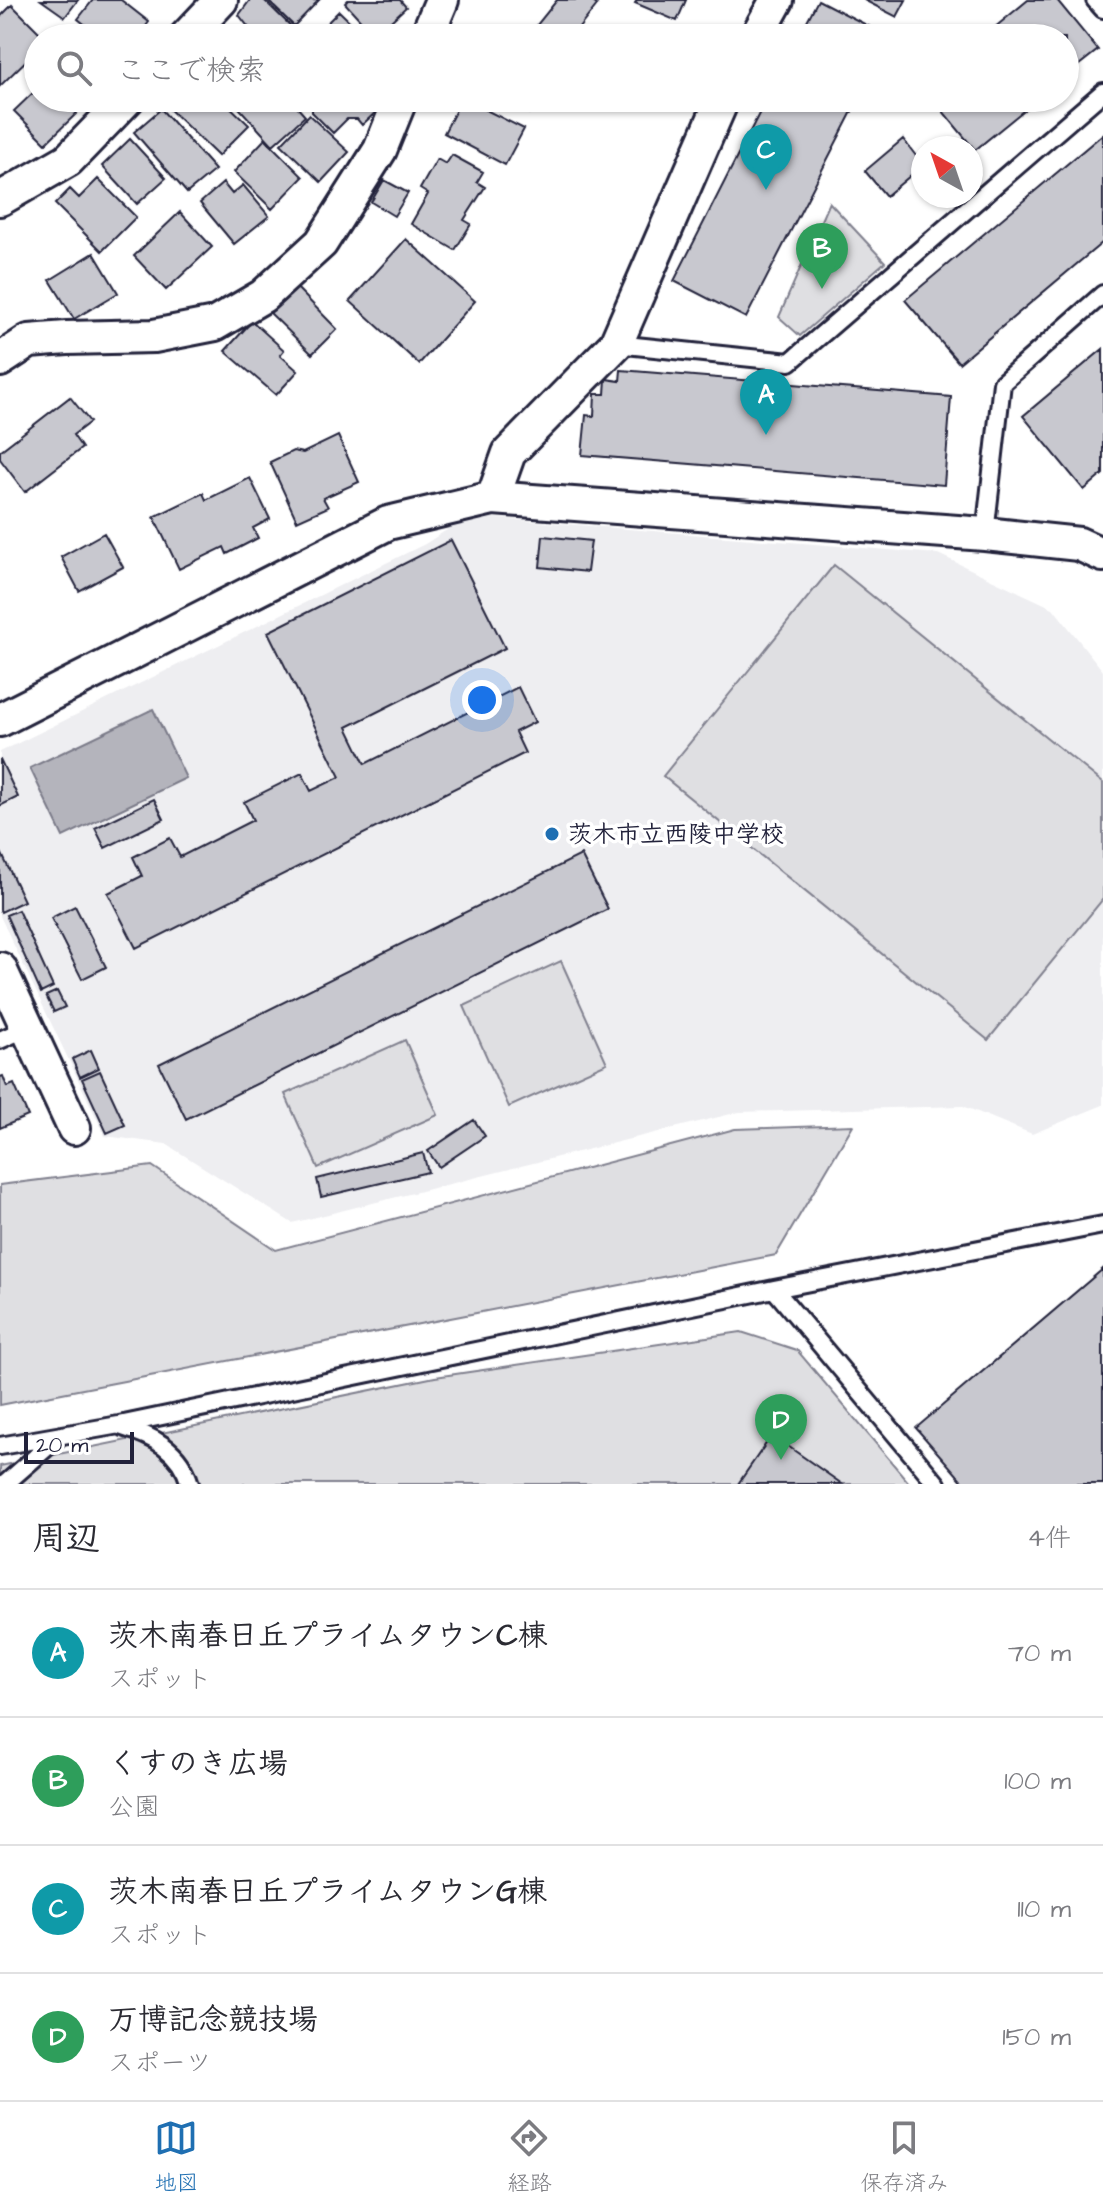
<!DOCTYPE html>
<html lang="ja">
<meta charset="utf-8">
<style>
:root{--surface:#fff;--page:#f7f7f7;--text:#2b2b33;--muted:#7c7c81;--line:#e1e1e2;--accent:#1f6fb2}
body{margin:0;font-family:"Architects Daughter","Klee One",sans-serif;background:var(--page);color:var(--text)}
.compass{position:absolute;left:911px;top:136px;width:72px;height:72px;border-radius:50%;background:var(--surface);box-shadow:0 2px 6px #0004;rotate:320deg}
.scale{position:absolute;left:24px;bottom:20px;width:110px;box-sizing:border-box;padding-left:8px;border:4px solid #22223b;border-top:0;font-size:22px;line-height:28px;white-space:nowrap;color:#22223b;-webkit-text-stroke:6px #fff;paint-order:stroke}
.you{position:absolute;left:482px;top:700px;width:28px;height:28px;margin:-20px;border:6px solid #fff;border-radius:50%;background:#1a73e8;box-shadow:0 0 0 12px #1a73e833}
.badge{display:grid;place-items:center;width:52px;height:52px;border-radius:50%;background:var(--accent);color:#fff;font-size:26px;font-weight:700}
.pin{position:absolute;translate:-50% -66px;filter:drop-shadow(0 2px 4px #0008)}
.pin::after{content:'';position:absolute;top:42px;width:28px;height:24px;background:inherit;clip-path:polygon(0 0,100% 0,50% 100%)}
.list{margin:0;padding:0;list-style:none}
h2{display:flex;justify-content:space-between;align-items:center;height:104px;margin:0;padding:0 32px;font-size:34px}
h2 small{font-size:26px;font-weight:400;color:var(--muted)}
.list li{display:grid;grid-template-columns:52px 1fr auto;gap:24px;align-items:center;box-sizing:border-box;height:128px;padding:0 32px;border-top:2px solid var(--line)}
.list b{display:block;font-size:30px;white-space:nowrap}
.list p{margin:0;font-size:26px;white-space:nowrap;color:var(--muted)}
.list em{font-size:26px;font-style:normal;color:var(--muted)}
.icon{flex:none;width:44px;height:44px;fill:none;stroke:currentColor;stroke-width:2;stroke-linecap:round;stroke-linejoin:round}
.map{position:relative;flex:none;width:1103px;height:1484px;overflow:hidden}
.search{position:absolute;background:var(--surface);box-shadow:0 2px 6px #0004;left:24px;right:24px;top:24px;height:88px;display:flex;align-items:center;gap:20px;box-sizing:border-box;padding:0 28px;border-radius:44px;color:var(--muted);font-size:30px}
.sheet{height:616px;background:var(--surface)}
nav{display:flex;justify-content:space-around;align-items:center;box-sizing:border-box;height:112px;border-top:2px solid var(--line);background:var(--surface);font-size:22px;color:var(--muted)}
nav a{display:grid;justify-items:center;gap:4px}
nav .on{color:var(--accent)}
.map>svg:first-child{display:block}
.built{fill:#eeeef1}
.green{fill:#dfdfe2;stroke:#80808e;stroke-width:2}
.water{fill:#b4b4bc;stroke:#7a7a88;stroke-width:2}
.building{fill:#c8c8cf;stroke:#22223b;stroke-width:2}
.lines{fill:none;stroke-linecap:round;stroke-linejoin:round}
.service-casing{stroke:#22223b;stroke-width:22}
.minor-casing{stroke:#22223b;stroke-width:38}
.service{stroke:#fff;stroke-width:16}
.minor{stroke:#fff;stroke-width:32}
.poi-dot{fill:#1f6fb2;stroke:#fff;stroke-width:3}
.labels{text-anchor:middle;stroke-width:7;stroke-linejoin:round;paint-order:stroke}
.poi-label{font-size:24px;font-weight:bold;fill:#22223b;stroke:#fff;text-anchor:start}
</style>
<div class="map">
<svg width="1103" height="1484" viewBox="0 0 1103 1484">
<rect width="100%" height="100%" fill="#fff"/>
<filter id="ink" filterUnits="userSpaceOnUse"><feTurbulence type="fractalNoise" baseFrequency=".0125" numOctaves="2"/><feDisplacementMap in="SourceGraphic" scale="16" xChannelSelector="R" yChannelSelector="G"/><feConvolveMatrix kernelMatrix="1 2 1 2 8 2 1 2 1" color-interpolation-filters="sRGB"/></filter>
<g filter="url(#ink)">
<path class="built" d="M492,518l446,36 115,54 50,63v434l-71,29 -69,-28 -224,6 -447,111 -126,-79 -61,-8 -105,-220v-164l425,-208 31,-20z"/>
<path class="green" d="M829,202l56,60 -85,74 -21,-19z
M834,565l269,218v116l-115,141 -325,-264z
M561,961l46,102 -98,44 -45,-101z
M405,1040l33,75 -120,53 -33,-74z
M853,1125l-77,130 -776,150v-220l152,-19 124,84 459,-121z
M741,1332l56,18 113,134h-910v-18l435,-89z"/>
<path class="water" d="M153,709l33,69 -123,59 -33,-69z"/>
<path class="building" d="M41,0h37l-13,17z
M93,0h28l28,22 -12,16h-35l-24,-19z
M250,0h14l39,38h-46l-18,-23z
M267,0h52l-25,26z
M348,0h52l6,7 -31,29 -30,-33z
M557,0h33l7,5 -26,33h-21l-14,-12z
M637,0h49l-9,21 -42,-18z
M818,0l72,37v1h-92z
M864,0h42l-9,17z
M1028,0h29l41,50 -33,26v-38h-83z
M12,5l33,33h-7v11l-38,37v-69z
M339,11l28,27h-55z
M38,88v10h25l14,15 -31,30 -32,-32z
M166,98h55l28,27 -31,31 -56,-54z
M230,98h59l16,18 -32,29z
M306,98h57l14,13 -15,14 -5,-6h-10l-14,14 -21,-21v-7z
M462,98l62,31 -19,36 -61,-32z
M498,98h38l-7,15z
M767,98h92l-113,220 -72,-37z
M932,98h107l-64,52z
M161,109l54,61 -28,23 -53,-61z
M309,115l40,37 -28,30 -40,-38z
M1103,134v108l-144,121 -54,-63z
M130,139l36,39 -29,26 -35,-38z
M265,139l38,38 -31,32 -38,-37z
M903,139l20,26 -37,31 -21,-25z
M452,155l31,17 -6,10 8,5 -21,33 7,4 -16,26 -44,-26 17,-30 -8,-5 17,-30 9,5z
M98,179l38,38 -34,34 -47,-47 15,-15 9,9z
M384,180l24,13 -14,23 -23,-14z
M223,183l9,11 11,-9 26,31 -35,28 -34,-41z
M180,212l32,35 -46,43 -32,-34z
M406,239l69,62 -56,63 -69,-63z
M94,253l24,40 -44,26 -24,-39z
M293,284l44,45 -25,25 -44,-43z
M252,321l32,29 -4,5 18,16 -22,24 -51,-44z
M1103,349v125l-19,16 -61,-74z
M621,370l330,27 -7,88 -362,-30 4,-40 8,1 1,-22h10l1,-15 14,2z
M70,397l20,25 -17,13 9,13 -57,44 -25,-33v-8z
M338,436l21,46 -36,16 5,9 -31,14 -27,-59 23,-11 10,2z
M250,478l20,41 -17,9 5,10 -31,16 -3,-7 -45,22 -25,-52 49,-24 3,7z
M104,533l19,34 -44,24 -18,-34z
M543,536l48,5 -4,31 -47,-5z
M451,540l54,108 -158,79 18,37 153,-77 17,35 -20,10 10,21 -389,195 -28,-55 34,-17 -9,-19 37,-19 10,19 73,-37 -9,-18 58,-29 9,18 29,-14 -72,-145z
M0,759l18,38 -18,9z
M154,799l10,20 -59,29 -10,-20z
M0,850l24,51 -23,11 -1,-2z
M581,855l27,54 -422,210 -27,-55z
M75,906l31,61 -24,12 -31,-61z
M18,910l35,77 -12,6 -35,-78z
M57,991l8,16 -11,5 -8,-16z
M91,1050l8,18 -19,9 -8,-18z
M100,1071l25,54 -18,8 -25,-54z
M3,1076l4,11 7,-3 14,32 -28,12v-51z
M474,1120l11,16 -46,31 -11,-16z
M423,1153l5,19 -107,25 -4,-18z
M1103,1269v215h-138l-49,-56z
M772,1435l70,49h-104z"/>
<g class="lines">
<defs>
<path id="service" d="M1095,0l8,9
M616,344l174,18 313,-270
M985,534l17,-151 101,-89
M0,1040l27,-12
M774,1289l163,195
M120,1426c33,10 60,23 70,58
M0,1446l119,-21 655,-136 329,-64
M5,1484l56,-49"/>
<path id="minor" d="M185,38l36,-38
M426,38l16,-38
M756,38l21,-38
M0,199l68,-39 60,-62
M0,360l29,-19 38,-3 87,-2 61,-12 48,-28 58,-53 59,-93 21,-52
M493,498l16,-45 107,-109 107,-246
M0,720l388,-197 105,-25 492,36 94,10 24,11
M0,969l74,159"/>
</defs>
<use href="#service" class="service-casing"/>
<use href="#minor" class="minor-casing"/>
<use href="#service" class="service"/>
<use href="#minor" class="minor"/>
</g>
</g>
<circle class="poi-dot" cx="552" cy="834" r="8"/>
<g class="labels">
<g class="poi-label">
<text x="568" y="842">茨木市立西陵中学校</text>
</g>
</g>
</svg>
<svg class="compass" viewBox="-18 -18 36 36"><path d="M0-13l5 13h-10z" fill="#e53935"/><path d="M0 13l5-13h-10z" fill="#7c7c81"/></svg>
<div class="scale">20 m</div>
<div class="you"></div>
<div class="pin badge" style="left:766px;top:435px;background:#0f9aa8">A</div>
<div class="pin badge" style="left:822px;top:289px;background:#2e9e5b">B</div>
<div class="pin badge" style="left:766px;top:190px;background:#0f9aa8">C</div>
<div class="pin badge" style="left:781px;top:1460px;background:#2e9e5b">D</div>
<div class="search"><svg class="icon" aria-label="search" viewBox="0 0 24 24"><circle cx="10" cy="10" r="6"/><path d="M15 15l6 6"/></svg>ここで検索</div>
</div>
<section class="sheet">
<h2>周辺<small>4件</small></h2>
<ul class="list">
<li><span class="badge" style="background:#0f9aa8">A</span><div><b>茨木南春日丘プライムタウンC棟</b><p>スポット</p></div><em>70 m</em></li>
<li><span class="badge" style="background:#2e9e5b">B</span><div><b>くすのき広場</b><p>公園</p></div><em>100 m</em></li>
<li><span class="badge" style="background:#0f9aa8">C</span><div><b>茨木南春日丘プライムタウンG棟</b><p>スポット</p></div><em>110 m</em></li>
<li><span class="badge" style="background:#2e9e5b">D</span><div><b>万博記念競技場</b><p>スポーツ</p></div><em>150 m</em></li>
</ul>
</section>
<nav>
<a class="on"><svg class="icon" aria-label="map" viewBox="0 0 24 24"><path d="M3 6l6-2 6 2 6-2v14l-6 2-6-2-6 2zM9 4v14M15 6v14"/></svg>地図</a>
<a><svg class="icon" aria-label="directions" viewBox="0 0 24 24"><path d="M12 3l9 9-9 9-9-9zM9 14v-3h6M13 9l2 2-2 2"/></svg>経路</a>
<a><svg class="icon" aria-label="saved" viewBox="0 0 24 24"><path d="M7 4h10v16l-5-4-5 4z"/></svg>保存済み</a>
</nav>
